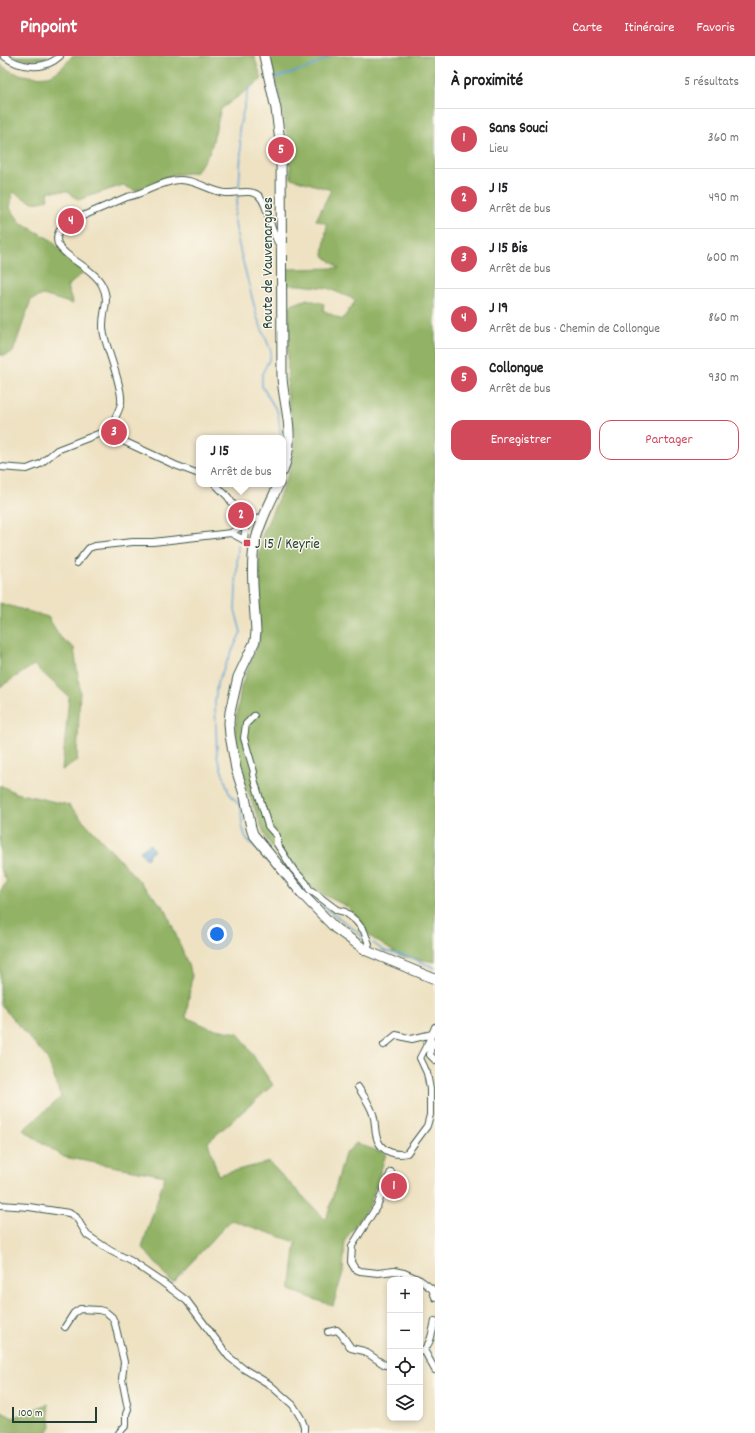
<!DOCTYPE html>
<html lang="fr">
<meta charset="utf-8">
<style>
:root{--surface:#fff;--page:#f2f2f2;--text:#202124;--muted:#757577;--line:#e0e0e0;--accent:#d1495b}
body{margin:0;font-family:Dekko,sans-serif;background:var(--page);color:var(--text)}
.controls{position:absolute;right:12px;bottom:12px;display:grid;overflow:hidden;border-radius:8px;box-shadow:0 2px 6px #0003}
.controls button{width:36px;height:36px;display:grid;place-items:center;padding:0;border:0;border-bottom:1px solid var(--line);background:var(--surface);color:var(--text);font:20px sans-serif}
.scale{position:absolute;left:12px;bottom:10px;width:85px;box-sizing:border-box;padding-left:4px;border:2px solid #1f3d34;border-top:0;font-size:11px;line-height:14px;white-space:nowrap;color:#1f3d34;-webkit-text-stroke:3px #fbf7ec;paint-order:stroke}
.you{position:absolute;left:217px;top:878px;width:14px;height:14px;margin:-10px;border:3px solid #fff;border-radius:50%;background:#1a73e8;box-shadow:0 0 0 6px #1a73e833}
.badge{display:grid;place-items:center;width:26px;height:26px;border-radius:50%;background:var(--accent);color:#fff;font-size:13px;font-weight:700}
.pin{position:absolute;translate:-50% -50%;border:2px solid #fff;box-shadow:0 1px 4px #0006}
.popup{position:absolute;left:196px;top:379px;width:90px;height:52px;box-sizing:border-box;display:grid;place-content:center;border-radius:8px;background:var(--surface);filter:drop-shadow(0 1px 3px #0005);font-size:13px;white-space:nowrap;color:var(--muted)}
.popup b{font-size:15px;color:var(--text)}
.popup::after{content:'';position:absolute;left:50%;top:100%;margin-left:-8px;border:8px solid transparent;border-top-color:var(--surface)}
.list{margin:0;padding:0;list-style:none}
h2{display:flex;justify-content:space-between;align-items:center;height:52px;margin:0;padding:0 16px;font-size:17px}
h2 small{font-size:13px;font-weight:400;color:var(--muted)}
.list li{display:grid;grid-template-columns:26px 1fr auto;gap:12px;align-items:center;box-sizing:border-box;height:60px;padding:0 16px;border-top:1px solid var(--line)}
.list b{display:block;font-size:15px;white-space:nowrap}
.list p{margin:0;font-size:13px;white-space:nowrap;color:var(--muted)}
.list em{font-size:13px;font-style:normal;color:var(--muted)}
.actions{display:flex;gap:8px;padding:12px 16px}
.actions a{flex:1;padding:9px 0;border:1px solid var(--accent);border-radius:12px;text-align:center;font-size:14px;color:var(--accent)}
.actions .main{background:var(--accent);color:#fff}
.icon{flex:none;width:22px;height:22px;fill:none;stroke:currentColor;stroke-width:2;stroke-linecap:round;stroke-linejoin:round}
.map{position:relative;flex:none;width:435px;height:1377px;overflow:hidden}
header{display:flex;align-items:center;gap:24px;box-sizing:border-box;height:56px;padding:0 20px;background:var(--accent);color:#fff}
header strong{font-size:19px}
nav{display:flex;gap:22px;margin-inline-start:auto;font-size:14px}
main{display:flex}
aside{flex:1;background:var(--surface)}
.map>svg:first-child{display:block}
.forest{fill:#92b265;stroke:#58784c}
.water{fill:#60a3d4;stroke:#407084}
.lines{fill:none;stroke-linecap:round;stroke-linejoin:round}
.stream{stroke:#60a3d4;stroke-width:1.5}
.street-casing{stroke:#3e5649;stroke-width:8}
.secondary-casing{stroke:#3e5649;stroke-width:11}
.street{stroke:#fff;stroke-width:6}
.secondary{stroke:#fff;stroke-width:9}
.poi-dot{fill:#d1495b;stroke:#fbf7ec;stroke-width:1.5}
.labels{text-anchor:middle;stroke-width:3;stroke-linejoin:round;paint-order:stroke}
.street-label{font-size:15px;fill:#1f3d34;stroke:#fbf7ec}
.poi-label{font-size:15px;fill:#1f3d34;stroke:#fbf7ec;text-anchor:start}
</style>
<header>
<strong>Pinpoint</strong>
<nav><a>Carte</a><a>Itinéraire</a><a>Favoris</a></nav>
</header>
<main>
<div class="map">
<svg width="435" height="1377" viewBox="0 0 435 1377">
<rect width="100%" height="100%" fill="#fbf7ec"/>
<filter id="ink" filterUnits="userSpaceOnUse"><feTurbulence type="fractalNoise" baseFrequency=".025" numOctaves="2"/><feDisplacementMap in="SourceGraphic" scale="8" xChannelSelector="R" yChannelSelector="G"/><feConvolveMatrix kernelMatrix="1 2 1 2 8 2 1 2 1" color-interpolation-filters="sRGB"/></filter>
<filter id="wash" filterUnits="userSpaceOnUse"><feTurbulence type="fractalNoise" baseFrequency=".012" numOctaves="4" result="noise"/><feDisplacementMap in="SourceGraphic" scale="16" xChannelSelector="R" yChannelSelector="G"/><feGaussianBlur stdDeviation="0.9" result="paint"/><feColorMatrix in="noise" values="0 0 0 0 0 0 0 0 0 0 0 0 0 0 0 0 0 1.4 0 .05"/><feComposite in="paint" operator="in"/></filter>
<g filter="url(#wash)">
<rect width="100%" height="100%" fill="#eee2c3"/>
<path class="forest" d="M12,0h37c-13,6 -24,5 -37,0z
M72,0h182l8,23 -41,30 -11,43 -14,20 -24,3 -37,16 -12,-6 -45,15 -10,-9h-19l-2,9c-16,6 -20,-1 -34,-8l-3,16 11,15 32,18 6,8 27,21 -19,17 6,17 -30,-9 -12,5 -18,52 -7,3h-6v-291c12,11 32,14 48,12 8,-1 20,-14 24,-20z
M269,0h166v906l-35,-6 -29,-19 -23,-30 -46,-23 -35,-44 -20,-50 -13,-53 7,-50 18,-47 -3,-52 6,-52 27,-63 6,-33 -8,-48 2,-86 18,-7 17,5 -1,6 19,10 14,-20 -29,-12 -27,-3h-15l1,-16 53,-1 -16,-13 4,-31 -11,-4 15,-30 -40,-12c-2,-41 -11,-83 -22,-122z
M0,547l48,14 13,21 13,10 6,43 -3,70 -15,9 7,-73 -35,-32 -34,22z
M0,729l16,8 53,12 97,105 26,65 -6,42 24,11 28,5 35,52 -65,57 10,33 51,-13 57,58 19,-66 11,-11 30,11 -16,50 -25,36 -2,32 -10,34 -43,-16 6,-48 -65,-22 -59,63 -30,-36 23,-71 -101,-19 -41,-27 38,-33 -14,-39 -47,-54v-113l7,-9 -7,-14z
M48,1348l3,22 -4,7h-47v-22l13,7z"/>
<path class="water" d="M150,788l4,7 -6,4 1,2 -3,2 -6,-8z"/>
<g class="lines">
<path class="stream" d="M274,22l34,-10 23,-12
M239,133l2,-38 -2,-22 9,-38 3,-6
M238,140l-4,21 5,29 18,71 14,34 -1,7 -8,16v12l16,27 3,25
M270,428l1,8
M238,489l-3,65 6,22 -24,51 -2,18 2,55 12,37 12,14 1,19 4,12 34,36
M316,845l34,25 13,11
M373,887l11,8 26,6 25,11"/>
</g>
</g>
<g filter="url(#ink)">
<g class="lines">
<defs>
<path id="street" d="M4,0c16,12 40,15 56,0
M111,373c2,-9 8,-17 10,-26 2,-15 -13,-51 -17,-68 -5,-21 8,-31 -2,-50 -8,-16 -35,-26 -43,-39 -6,-11 3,-21 12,-25l56,-24c18,-3 33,-16 52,-17 16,-1 30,11 46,13 10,1 28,-5 35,4 7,7 9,25 13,34 2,6 5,12 8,17
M111,373l10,11 54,25 24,9
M0,411l27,2 13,-5 17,-14 54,-21
M215,428l13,13 18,26 -2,17
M231,477l13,7 10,9
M77,507l12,-15 6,-2 38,-4h20l78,-9 19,-13 13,-2
M254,660l-8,8 -2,14 10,34 -1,2 1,5 14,47 9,10v8l16,25 13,14 3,6 28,21 8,2 11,9 8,10 5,13 -2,7
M435,971l-5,12 5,7
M431,985l-1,14 5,5
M384,989l12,-10 16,4 20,-5
M358,1031c5,8 12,17 15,27 3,9 1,19 5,27 5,11 18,15 29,12l20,-27 3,-11v-26l-3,-16 -7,-15 10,-19
M391,1116l-14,34 -25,40 -1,16 4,7 5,2 18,2 16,-2 10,2 16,7 12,9 3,8
M0,1149l29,2 40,6 7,4 11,18 24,16 20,10 31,21 25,19 42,56 15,12 25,15 24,21 8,13 3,8v7
M65,1271l9,-14 6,-4 19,1 7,2 6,5 3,7 9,38 -2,17 6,30 -2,5v11l-7,8
M328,1276l9,-2 5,5 9,13 13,3 21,14 5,-1
M424,1294l11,20
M420,1296c11,-5 12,-20 15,-31"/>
<path id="secondary" d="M264,0l12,53 5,41 1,227c1,19 7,38 7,56 1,13 -2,26 -6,38
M279,428c-10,21 -21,42 -25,64 -4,24 1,59 2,84l-1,9 -17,36 -8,35 -1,11 1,12 6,34 9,28 6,31 2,6 50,61 32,33 32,23 68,28"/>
</defs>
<use href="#street" class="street-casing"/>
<use href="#secondary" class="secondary-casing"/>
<use href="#street" class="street"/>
<use href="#secondary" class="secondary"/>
</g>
</g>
<rect class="poi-dot" x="243" y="483" width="8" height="8" rx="2"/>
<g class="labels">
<g class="street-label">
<text transform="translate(267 207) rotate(-90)" y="5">Route de Vauvenargues</text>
</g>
<g class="poi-label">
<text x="255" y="492">J 15 / Keyrie</text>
</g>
</g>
</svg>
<div class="controls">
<button>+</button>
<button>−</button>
<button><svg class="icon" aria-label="locate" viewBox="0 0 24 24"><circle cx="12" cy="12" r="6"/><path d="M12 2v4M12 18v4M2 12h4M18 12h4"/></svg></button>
<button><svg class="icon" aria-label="layers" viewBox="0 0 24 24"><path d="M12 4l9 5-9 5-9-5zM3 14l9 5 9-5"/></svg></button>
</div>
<div class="scale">100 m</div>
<div class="you"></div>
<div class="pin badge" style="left:394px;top:1130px">1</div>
<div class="pin badge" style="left:241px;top:459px">2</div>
<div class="popup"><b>J 15</b>Arrêt de bus</div>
<div class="pin badge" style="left:114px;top:376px">3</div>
<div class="pin badge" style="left:71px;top:165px">4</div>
<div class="pin badge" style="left:281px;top:94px">5</div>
</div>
<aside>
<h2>À proximité<small>5 résultats</small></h2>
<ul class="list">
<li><span class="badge">1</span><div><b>Sans Souci</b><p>Lieu</p></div><em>360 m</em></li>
<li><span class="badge">2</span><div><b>J 15</b><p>Arrêt de bus</p></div><em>490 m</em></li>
<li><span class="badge">3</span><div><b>J 15 Bis</b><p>Arrêt de bus</p></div><em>600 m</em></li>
<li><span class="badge">4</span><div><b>J 19</b><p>Arrêt de bus · Chemin de Collongue</p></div><em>860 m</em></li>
<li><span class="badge">5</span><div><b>Collongue</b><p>Arrêt de bus</p></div><em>930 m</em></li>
</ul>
<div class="actions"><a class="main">Enregistrer</a><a>Partager</a></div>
</aside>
</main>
